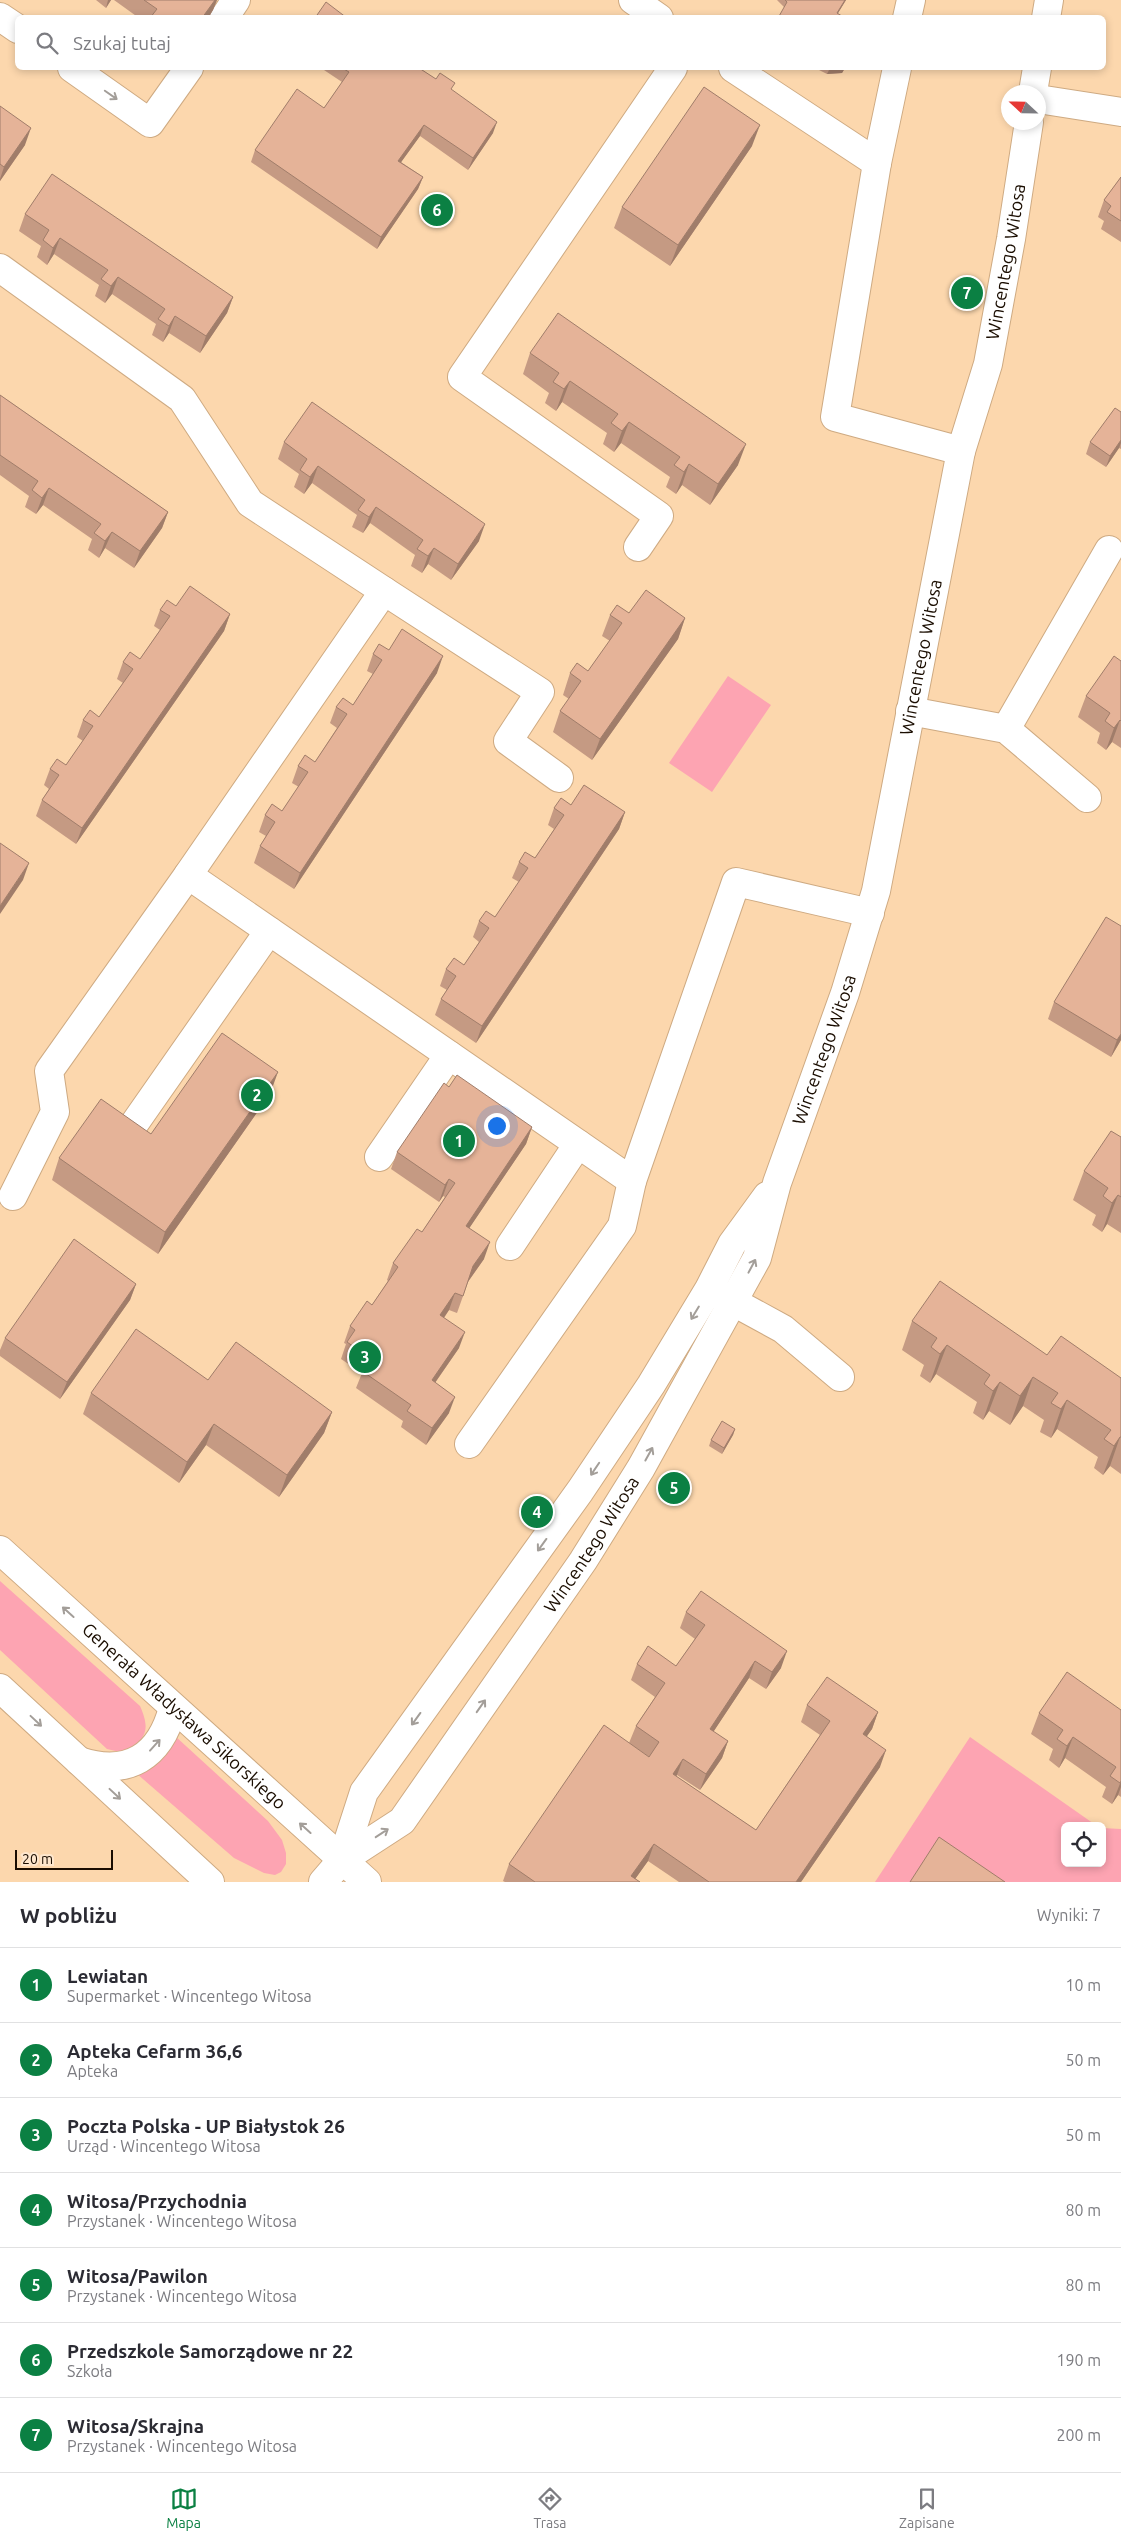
<!DOCTYPE html>
<html lang="pl">
<meta charset="utf-8">
<style>
:root{--surface:#fff;--page:#f7f7f7;--text:#2b2b33;--muted:#7c7c81;--line:#e1e1e2;--accent:#0b8043}
body{margin:0;font-family:Ubuntu,sans-serif;background:var(--page);color:var(--text)}
.controls{position:absolute;right:15px;bottom:15px;display:grid;overflow:hidden;border-radius:8px;box-shadow:0 2px 8px #0003}
.controls button{width:45px;height:45px;display:grid;place-items:center;padding:0;border:0;border-bottom:1px solid var(--line);background:var(--surface);color:var(--text);font:25px sans-serif}
.compass{position:absolute;left:1001px;top:85px;width:45px;height:45px;border-radius:50%;background:var(--surface);box-shadow:0 2px 8px #0003;rotate:292deg}
.scale{position:absolute;left:15px;bottom:12px;width:98px;box-sizing:border-box;padding-left:5px;border:2px solid #1a0d01;border-top:0;font-size:14px;line-height:18px;white-space:nowrap;color:#1a0d01;-webkit-text-stroke:4px #fee7ce;paint-order:stroke}
.you{position:absolute;left:496px;top:1125px;width:18px;height:18px;margin:-12px;border:4px solid #fff;border-radius:50%;background:#1a73e8;box-shadow:0 0 0 8px #1a73e833}
.badge{display:grid;place-items:center;width:32px;height:32px;border-radius:50%;background:var(--accent);color:#fff;font-size:16px;font-weight:700}
.pin{position:absolute;translate:-50% -50%;border:2px solid #fff;box-shadow:0 1px 5px #0006}
.list{margin:0;padding:0;list-style:none}
h2{display:flex;justify-content:space-between;align-items:center;height:65px;margin:0;padding:0 20px;font-size:21px}
h2 small{font-size:16px;font-weight:400;color:var(--muted)}
.list li{display:grid;grid-template-columns:32px 1fr auto;gap:15px;align-items:center;box-sizing:border-box;height:75px;padding:0 20px;border-top:1px solid var(--line)}
.list b{display:block;font-size:19px;white-space:nowrap}
.list p{margin:0;font-size:16px;white-space:nowrap;color:var(--muted)}
.list em{font-size:16px;font-style:normal;color:var(--muted)}
.icon{flex:none;width:28px;height:28px;fill:none;stroke:currentColor;stroke-width:2;stroke-linecap:round;stroke-linejoin:round}
.map{position:relative;flex:none;width:1121px;height:1882px;overflow:hidden}
.search{position:absolute;background:var(--surface);box-shadow:0 2px 8px #0003;left:15px;right:15px;top:15px;height:55px;display:flex;align-items:center;gap:12px;box-sizing:border-box;padding:0 18px;border-radius:8px;color:var(--muted);font-size:19px}
.sheet{height:590px;background:var(--surface)}
nav{display:flex;justify-content:space-around;align-items:center;box-sizing:border-box;height:70px;border-top:1px solid var(--line);background:var(--surface);font-size:14px;color:var(--muted)}
nav a{display:grid;justify-items:center;gap:2px}
nav .on{color:var(--accent)}
.map>svg:first-child{display:block}
.green{fill:#fda4b2}
.lines{fill:none;stroke-linecap:round;stroke-linejoin:round}
.minor-casing{stroke:#ceaa82;stroke-width:30}
.major-casing{stroke:#ceaa82;stroke-width:30}
.minor{stroke:#fff;stroke-width:28}
.major{stroke:#fff;stroke-width:28}
.wall{fill:#c59a83}
.shaded-wall{fill:#a07d6a}
.building{fill:#e5b398;stroke:#a07d6a}
.oneway{stroke:#a39e99}
.labels{text-anchor:middle;stroke-width:4;stroke-linejoin:round;paint-order:stroke}
.street-label{font-size:18px;fill:#1a0d01;stroke:#fee7ce}
</style>
<div class="map">
<svg width="1121" height="1882" viewBox="0 0 1121 1882">
<rect width="100%" height="100%" fill="#fcd7ad"/>
<path class="green" d="M728,676l43,29 -59,87 -43,-29z
M0,1581l140,125c11,25 6,33 -16,47l-17,-4 -107,-99z
M175,1736l93,85 14,19 4,13v11l-5,8 -6,3 -11,-2 -30,-15 -98,-85z
M970,1737l127,89h-32v37h37v-35l19,1v53h-246z"/>
<g class="lines">
<defs>
<g id="minor">
<path d="M633,0l26,18"/>
<path d="M0,17l18,12"/>
<path d="M224,18l12,-18"/>
<path d="M907,18l4,-18"/>
<path d="M1046,18l3,-18"/>
<path d="M72,68l78,55 39,-55"/>
<path d="M733,68l144,95 -42,254 126,34"/>
<path d="M1033,92l4,-24"/>
<path d="M1038,99l83,13"/>
<path d="M877,163l20,-95"/>
<path d="M0,268l182,131 68,104 134,88 -196,284 444,306 104,-299 134,31"/>
<path d="M638,547l21,-31 -197,-139 211,-309"/>
<path d="M384,591l156,101 -32,49 51,37"/>
<path d="M910,711l96,18 81,69"/>
<path d="M1006,729l103,-179"/>
<path d="M125,1137l144,-206"/>
<path d="M379,1157l70,-102"/>
<path d="M13,1196l42,-84 -6,-41 139,-196"/>
<path d="M510,1246l68,-102"/>
<path d="M717,1293l66,36 57,48"/>
<path d="M469,1444l153,-218 10,-45"/>
<path d="M342,1860l22,-68 216,-301 71,-106 58,-96 23,-45 35,-48"/>
<path id="s1" d="M323,1882l19,-22 60,-39 181,-260 58,-93 116,-210 20,-75 68,-190 31,-102 85,-440 27,-87 23,-125 18,-117"/>
</g>
<g id="major">
<path id="s2" d="M0,1550l367,332"/>
<path d="M0,1688l210,194"/>
<path d="M79,1761c49,16 81,-4 94,-53"/>
</g>
</defs>
<use href="#minor" class="minor-casing"/>
<use href="#major" class="major-casing"/>
<use href="#minor" class="minor"/>
<use href="#major" class="major"/>
</g>
<path class="wall" d="M96,0h15l-5,8z
M114,0h103l-4,10 -5,8h-69z
M777,0h69l-8,13 -54,-6z
M321,68h98l33,22 41,43 -25,37 -48,-34 -19,26 22,15 -5,12 -41,60 -126,-87 4,-12 69,-42 18,-26z
M815,68h30l-3,5 -15,1z
M0,106l25,39 -25,36z
M752,146l-82,120 -56,-38 8,-21z
M1121,177v65l-20,-13 3,-8 -6,-4 6,-17z
M25,214l208,83 -6,16 -27,40 -31,-20 -6,9 -11,-7 4,-11 -44,-30 -7,9 -10,-7 4,-11 -45,-31 -7,11 -10,-8 4,-11 -22,-15z
M530,353l208,112 -28,40 -28,-20 -6,9 -10,-7 4,-10 -49,-34 -7,9 -11,-8 4,-11 -45,-31 -6,9 -11,-8 4,-10 -26,-19z
M0,395l168,117 -6,16 -28,40 -29,-20 -6,10 -11,-8 4,-11 -49,-34 -7,9 -11,-7 4,-11 -29,-21z
M1121,412v37l-2,-1 -13,19 -20,-13 4,-12z
M284,442l195,99 -28,39 -23,-16 -6,9 -11,-7 4,-11 -45,-32 -7,10 -11,-6 5,-12 -45,-32 -8,11 -10,-7 5,-13 -21,-15z
M176,606l54,8 -6,17 -148,213 -40,-28 6,-16 7,-11 -5,-4 6,-16 16,-4 17,-24 -6,-4 6,-17 16,-3 24,-34 -6,-4 6,-17 17,-3 20,-29 -6,-4 6,-16z
M629,613l56,5 -7,21 -86,121 -39,-28 7,-21 9,-12 -6,-4 7,-22 18,-2 22,-30 -8,-5 8,-21z
M389,650l48,23 -143,216 -40,-26 6,-17 6,-10 -7,-4 6,-17 17,-4 17,-24 -7,-4 6,-17 17,-4 22,-34 -7,-5 6,-16 17,-2 20,-31 -6,-3 6,-17z
M1121,661v87l-9,-6 -6,8 -9,-7 3,-10 -22,-16 8,-21z
M571,805l54,7 -6,17 -143,214 -41,-28 6,-16 6,-9 -7,-4 6,-17 18,-4 15,-23 -6,-5 6,-16 16,-4 24,-35 -7,-4 7,-16 16,-4 19,-29 -6,-4 6,-17z
M1054,1002l67,38 -10,17 -63,-38z
M449,1087l83,40 -6,17 -57,84 15,31 -16,23 -11,31 -8,-3 -5,8 15,30 -24,35 14,30 -23,32 -25,-18 2,-6 -47,-33 6,-15 -21,-14 5,-15 -2,-1 6,-17 22,-21 16,-24 -1,-1 6,-17 29,-31 23,-35 -2,-1 -4,6 -48,-33 6,-17z
M270,1094l-112,160 -106,-74 7,-22 92,-24z
M1121,1137v96l-14,-9 -5,8 -10,-7 4,-10 -23,-15 11,-29z
M136,1284l-6,16 -70,99 -60,-43v-6l5,-12z
M912,1321l135,34 74,23v96l-11,-8 -7,9 -9,-7 4,-11 -41,-28 -6,9 -11,-6 4,-12 -21,-14 -13,19 -21,-14 -6,9 -10,-7 4,-11 -41,-28 -6,9 -10,-7 4,-11 -22,-15z
M208,1380l124,32 -8,21 -45,64 -73,-52 -27,38 -96,-69 8,-21z
M735,1429l-2,6 -11,19 -13,-8 2,-6z
M686,1612l95,56 -15,21 -17,-11 -36,54 15,9 -6,17 -22,32 -23,-15 -1,1 80,54 64,-95 -19,-13 6,-17 71,7 -6,17 -5,7 13,31 -79,115h-122l-31,-21 -13,18 5,3h-135l-2,-1 6,-17 140,-107 -20,-14 7,-17 19,-29 -24,-17 6,-16 39,2 19,-27 -15,-11z
M1121,1710v87l-3,-2 -6,9 -10,-7 4,-10 -41,-29 -6,10 -10,-8 4,-11 -22,-15 8,-21z"/>
<path class="shaded-wall" d="M108,0h3l-5,8z
M215,0h2l-4,10 -5,8h-6z
M845,0h1l-11,18 2,-5z
M830,68h15l-3,5 -15,1z
M497,122l-4,11 -25,37 5,-12z
M424,125l-4,11 -26,36 4,-11z
M760,125l-8,21 -82,120 8,-21z
M31,128l-6,17 -25,36v-2l4,-12z
M423,177l-5,12 -41,60 4,-12z
M60,238l-6,16 -7,11 6,-17z
M118,277l-6,17 -7,9 6,-17z
M233,297l-6,16 -27,40 6,-17z
M175,316l-6,17 -6,9 6,-16z
M570,381l-8,21 -6,9 8,-22z
M629,422l-8,21 -7,9 8,-21z
M1121,440v3l-2,5 -13,19 4,-11z
M746,444l-8,21 -28,40 8,-21z
M689,464l-7,21 -6,9 8,-22z
M318,466l-6,17 -8,11 6,-17z
M49,488l-6,17 -7,9 6,-16z
M376,507l-6,16 -7,10 6,-16z
M168,512l-6,16 -28,40 6,-17z
M485,524l-6,17 -28,39 7,-16z
M112,532l-7,16 -6,10 6,-17z
M434,548l-6,16 -6,9 6,-17z
M230,614l-6,17 -148,213 6,-16z
M685,618l-7,21 -86,121 8,-21z
M443,656l-6,17 -143,216 6,-16z
M1120,720l-8,22 -6,8 8,-22z
M625,812l-6,17 -143,214 6,-17z
M29,863l-6,17 -23,34v-8z
M1121,1034v6l-10,17 6,-17z
M278,1072l-8,22 -112,160 7,-22z
M532,1127l-6,17 -66,98 6,-16z
M449,1179l-6,17 -4,6 6,-17z
M1118,1195l-11,29 -5,8 10,-29z
M490,1242l-6,17 -17,24 6,-17z
M136,1284l-6,16 -70,99 7,-17z
M455,1293l-6,17 -15,22 6,-17z
M465,1332l-6,16 -34,49 7,-17z
M947,1345l-11,29 -6,9 10,-29z
M1033,1377l-10,29 -13,19 10,-29z
M1000,1382l-11,29 -6,9 10,-29z
M455,1397l-6,16 -23,32 6,-17z
M1067,1400l-10,29 -6,9 10,-29z
M332,1412l-8,21 -45,64 8,-22z
M214,1424l-8,21 -27,38 8,-21z
M735,1429l-2,6 -11,19 2,-6z
M1120,1437l-10,29 -7,9 11,-29z
M787,1651l-6,17 -15,21 6,-17z
M755,1661l-6,17 -45,68 6,-17z
M878,1712l-6,17 -15,21 6,-16z
M1073,1737l-8,21 -6,10 8,-22z
M728,1741l-6,17 -22,32 6,-16z
M886,1750l-6,17 -79,115h-5z
M683,1759l-6,16 -11,16 7,-17z
M1121,1781v6l-3,8 -6,9z
M654,1844l-6,17 -15,21 -2,-6z"/>
<path class="building" d="M144,0h71l-13,18h-33l-2,-2 -1,2h-16l7,-9z
M785,0h60l-8,13 8,5h-67l9,-16z
M326,2l21,16h-32z
M342,68h77l17,11 4,-6 15,10 -4,6 46,33 -24,36 -49,-33 -26,36 25,16 -42,60 -126,-87 42,-61 27,19 25,-36z
M704,87l56,38 -82,120 -56,-38z
M0,106l31,22 -27,39 -4,-3z
M52,174l181,123 -27,39 -31,-20 -6,10 -11,-7 7,-10 -47,-32 -7,9 -10,-7 7,-9 -48,-32 -7,10 -10,-8 6,-10 -24,-16z
M1121,177v44l-14,-9 4,-6 -7,-6z
M558,313l188,131 -28,40 -29,-20 -5,8 -10,-7 6,-8 -51,-35 -7,9 -11,-8 7,-9 -48,-33 -6,8 -11,-7 6,-9 -29,-20z
M0,395l168,117 -28,39 -28,-19 -7,9 -11,-8 7,-9 -52,-36 -7,10 -10,-8 6,-9 -38,-26z
M312,402l173,122 -27,40 -24,-16 -6,8 -11,-7 6,-9 -47,-33 -7,10 -11,-7 7,-10 -47,-34 -8,11 -10,-7 7,-11 -23,-17z
M1115,408l6,4v28l-11,16 -20,-14z
M190,586l40,28 -148,214 -40,-28 17,-25 -9,-6 7,-10 9,6 27,-39 -10,-6 7,-10 9,7 34,-48 -10,-7 7,-10 10,7 30,-43 -10,-6 7,-10 9,6z
M646,590l39,28 -85,121 -40,-28 21,-30 -11,-8 7,-10 11,8 34,-48 -12,-8 7,-10 12,8z
M402,629l41,27 -143,217 -40,-27 15,-24 -10,-7 7,-11 10,7 26,-39 -10,-6 7,-11 10,7 32,-48 -11,-7 7,-9 10,7 29,-45 -9,-6 6,-10 10,6z
M1114,656l7,5v60l-1,-1 -6,8 -9,-7 5,-8 -24,-17z
M584,785l41,27 -143,214 -41,-27 15,-23 -10,-7 8,-11 10,7 25,-37 -10,-7 7,-10 9,6 33,-49 -9,-6 6,-10 10,6 29,-43 -10,-7 7,-10 10,7z
M0,843l29,20 -29,43z
M1106,917l15,9v108l-4,6 -63,-38z
M222,1033l56,39 -113,160 -106,-74 42,-59 50,35z
M457,1075l75,52 -66,99 24,16 -17,24 -10,30 -8,-3 -15,22 25,17 -33,48 23,17 -23,31 -25,-17 4,-6 -49,-34 9,-12 -24,-17 8,-12 -5,-4 17,-25 5,4 26,-38 -5,-4 24,-34 5,3 33,-49 -6,-4 -4,6 -48,-33 47,-69 5,4z
M1111,1131l10,6v60l-3,-2 -6,8 -9,-7 5,-8 -24,-17z
M74,1239l62,45 -69,98 -62,-44z
M940,1281l107,74 14,-19 60,42v59h-1l-6,9 -10,-7 7,-9 -44,-30 -6,9 -10,-6 7,-10 -25,-16 -13,19 -20,-14 -7,9 -9,-7 6,-9 -43,-30 -7,9 -9,-7 6,-9 -25,-17z
M136,1329l72,51 28,-38 96,70 -45,63 -73,-51 -27,38 -96,-69z
M722,1421l13,8 -11,19 -13,-8z
M701,1591l86,60 -15,21 -17,-11 -45,68 18,12 -22,33 -23,-15 -10,15 83,56 74,-109 -23,-16 20,-28 51,35 -15,22 23,16 -90,132h-87l-55,-38 -23,32 9,6h-105l-26,-18 95,-139 45,32 10,-15 -23,-16 29,-43 -28,-19 11,-18 28,20 29,-41 -19,-13z
M1067,1672l54,38v71l-1,2 -10,-7 6,-9 -43,-30 -6,9 -10,-7 6,-9 -24,-17z
M939,1837l66,45h-95z"/>
<defs><path id="oneway-shaft" d="M-6 0H5M1.5-3L5.5 0L1.5 3" fill="none" stroke-width="1.6" stroke-linecap="round" stroke-linejoin="round" transform="scale(1.25)"/></defs>
<g class="oneway">
<use href="#oneway-shaft" transform="translate(111 95) rotate(35)"/>
<use href="#oneway-shaft" transform="translate(752 1266) rotate(-62)"/>
<use href="#oneway-shaft" transform="translate(695 1313) rotate(121)"/>
<use href="#oneway-shaft" transform="translate(649 1454) rotate(-61)"/>
<use href="#oneway-shaft" transform="translate(595 1469) rotate(124)"/>
<use href="#oneway-shaft" transform="translate(542 1545) rotate(126)"/>
<use href="#oneway-shaft" transform="translate(68 1612) rotate(-138)"/>
<use href="#oneway-shaft" transform="translate(481 1706) rotate(-55)"/>
<use href="#oneway-shaft" transform="translate(416 1719) rotate(126)"/>
<use href="#oneway-shaft" transform="translate(36 1721) rotate(43)"/>
<use href="#oneway-shaft" transform="translate(155 1745) rotate(-48)"/>
<use href="#oneway-shaft" transform="translate(115 1794) rotate(43)"/>
<use href="#oneway-shaft" transform="translate(305 1828) rotate(-138)"/>
<use href="#oneway-shaft" transform="translate(382 1833) rotate(-33)"/>
</g>
<g class="labels">
<g class="street-label">
<text dy="6" stroke="none"><textPath href="#s1" startOffset="1796">Wincentego Witosa</textPath></text>
<text dy="6" stroke="none"><textPath href="#s1" startOffset="1391">Wincentego Witosa</textPath></text>
<text dy="6" stroke="none"><textPath href="#s1" startOffset="986">Wincentego Witosa</textPath></text>
<text dy="6" stroke="none"><textPath href="#s1" startOffset="436">Wincentego Witosa</textPath></text>
<text dy="6" stroke="none"><textPath href="#s2" startOffset="248">Generała Władysława Sikorskiego</textPath></text>
</g>
</g>
</svg>
<div class="controls">
<button><svg class="icon" aria-label="locate" viewBox="0 0 24 24"><circle cx="12" cy="12" r="6"/><path d="M12 2v4M12 18v4M2 12h4M18 12h4"/></svg></button>
</div>
<svg class="compass" viewBox="-18 -18 36 36"><path d="M0-13l5 13h-10z" fill="#e53935"/><path d="M0 13l5-13h-10z" fill="#7c7c81"/></svg>
<div class="scale">20 m</div>
<div class="you"></div>
<div class="pin badge" style="left:459px;top:1141px">1</div>
<div class="pin badge" style="left:257px;top:1095px">2</div>
<div class="pin badge" style="left:365px;top:1357px">3</div>
<div class="pin badge" style="left:537px;top:1512px">4</div>
<div class="pin badge" style="left:674px;top:1488px">5</div>
<div class="pin badge" style="left:437px;top:210px">6</div>
<div class="pin badge" style="left:967px;top:293px">7</div>
<div class="search"><svg class="icon" aria-label="search" viewBox="0 0 24 24"><circle cx="10" cy="10" r="6"/><path d="M15 15l6 6"/></svg>Szukaj tutaj</div>
</div>
<section class="sheet">
<h2>W pobliżu<small>Wyniki: 7</small></h2>
<ul class="list">
<li><span class="badge">1</span><div><b>Lewiatan</b><p>Supermarket · Wincentego Witosa</p></div><em>10 m</em></li>
<li><span class="badge">2</span><div><b>Apteka Cefarm 36,6</b><p>Apteka</p></div><em>50 m</em></li>
<li><span class="badge">3</span><div><b>Poczta Polska - UP Białystok 26</b><p>Urząd · Wincentego Witosa</p></div><em>50 m</em></li>
<li><span class="badge">4</span><div><b>Witosa/Przychodnia</b><p>Przystanek · Wincentego Witosa</p></div><em>80 m</em></li>
<li><span class="badge">5</span><div><b>Witosa/Pawilon</b><p>Przystanek · Wincentego Witosa</p></div><em>80 m</em></li>
<li><span class="badge">6</span><div><b>Przedszkole Samorządowe nr 22</b><p>Szkoła</p></div><em>190 m</em></li>
<li><span class="badge">7</span><div><b>Witosa/Skrajna</b><p>Przystanek · Wincentego Witosa</p></div><em>200 m</em></li>
</ul>
</section>
<nav>
<a class="on"><svg class="icon" aria-label="map" viewBox="0 0 24 24"><path d="M3 6l6-2 6 2 6-2v14l-6 2-6-2-6 2zM9 4v14M15 6v14"/></svg>Mapa</a>
<a><svg class="icon" aria-label="directions" viewBox="0 0 24 24"><path d="M12 3l9 9-9 9-9-9zM9 14v-3h6M13 9l2 2-2 2"/></svg>Trasa</a>
<a><svg class="icon" aria-label="saved" viewBox="0 0 24 24"><path d="M7 4h10v16l-5-4-5 4z"/></svg>Zapisane</a>
</nav>
